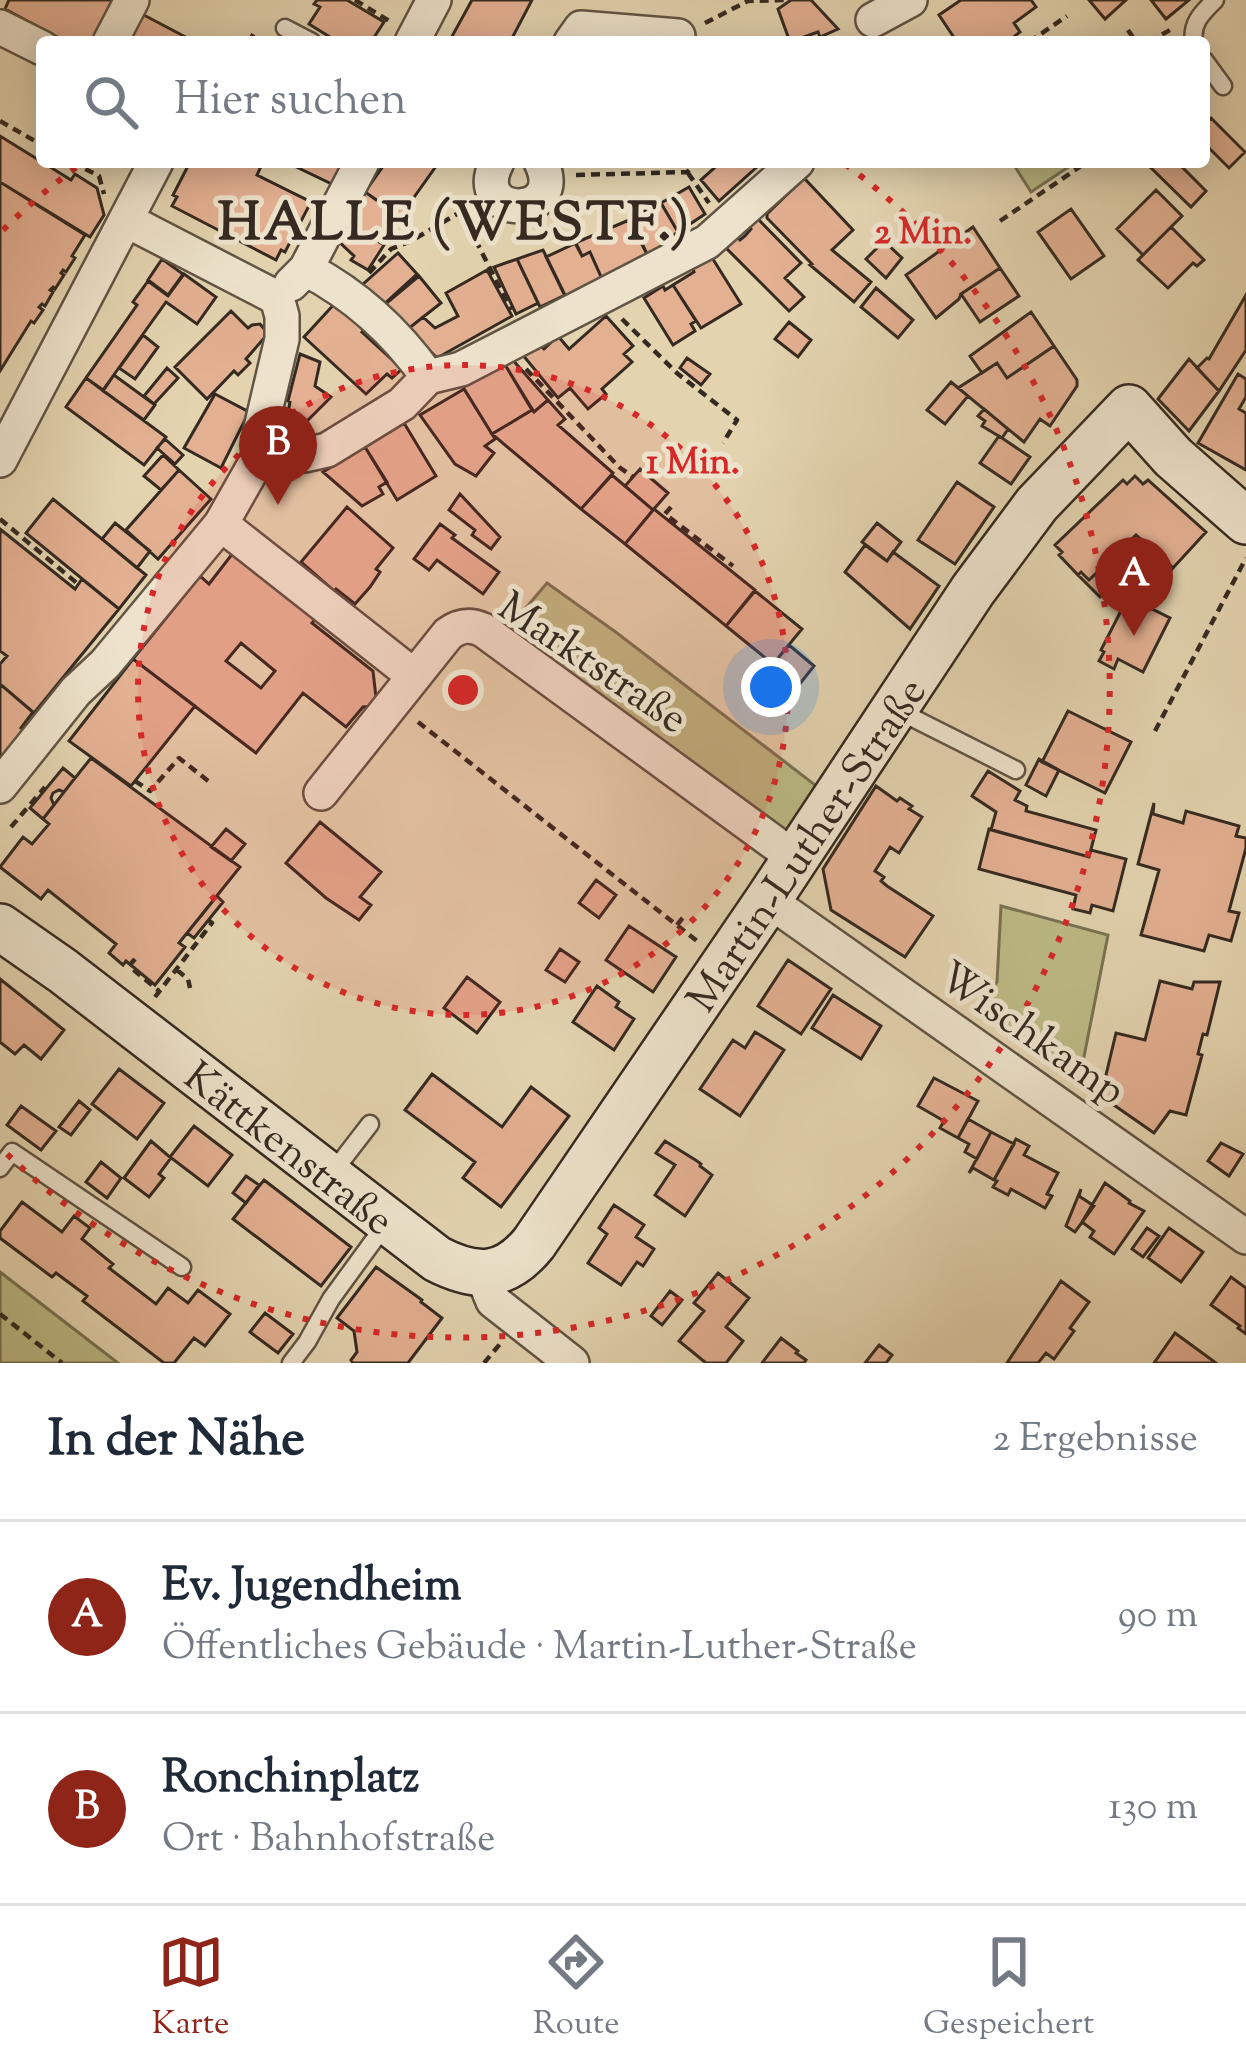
<!DOCTYPE html>
<html lang="de">
<meta charset="utf-8">
<style>
:root{--surface:#fff;--page:#f6f6f7;--text:#1f2937;--muted:#747a83;--line:#e0e1e3;--accent:#8f2418}
body{margin:0;font-family:"Sorts Mill Goudy",serif;background:var(--page);color:var(--text)}
.you{position:absolute;left:771px;top:687px;width:42px;height:42px;margin:-30px;border:9px solid #fff;border-radius:50%;background:#1a73e8;box-shadow:0 0 0 18px #1a73e833}
.badge{display:grid;place-items:center;width:78px;height:78px;border-radius:50%;background:var(--accent);color:#fff;font-size:39px;font-weight:700}
.pin{position:absolute;translate:-50% -99px;filter:drop-shadow(0 3px 6px #0008)}
.pin::after{content:'';position:absolute;top:63px;width:42px;height:36px;background:inherit;clip-path:polygon(0 0,100% 0,50% 100%)}
.list{margin:0;padding:0;list-style:none}
h2{display:flex;justify-content:space-between;align-items:center;height:156px;margin:0;padding:0 48px;font-size:51px}
h2 small{font-size:39px;font-weight:400;color:var(--muted)}
.list li{display:grid;grid-template-columns:78px 1fr auto;gap:36px;align-items:center;box-sizing:border-box;height:192px;padding:0 48px;border-top:3px solid var(--line)}
.list b{display:block;font-size:45px;white-space:nowrap}
.list p{margin:0;font-size:39px;white-space:nowrap;color:var(--muted)}
.list em{font-size:39px;font-style:normal;color:var(--muted)}
.icon{flex:none;width:66px;height:66px;fill:none;stroke:currentColor;stroke-width:2;stroke-linecap:round;stroke-linejoin:round}
.map{position:relative;flex:none;width:1246px;height:1363px;overflow:hidden}
.search{position:absolute;background:var(--surface);box-shadow:0 6px 30px #0003;left:36px;right:36px;top:36px;height:132px;display:flex;align-items:center;gap:30px;box-sizing:border-box;padding:0 42px;border-radius:12px;color:var(--muted);font-size:45px}
.sheet{height:540px;background:var(--surface)}
nav{display:flex;justify-content:space-around;align-items:center;box-sizing:border-box;height:168px;border-top:3px solid var(--line);background:var(--surface);font-size:33px;color:var(--muted)}
nav a{display:grid;justify-items:center;gap:6px}
nav .on{color:var(--accent)}
.map>svg:first-child{display:block}
.green{fill:#bcba85;stroke:#787253;stroke-width:3}
.building{fill:#e3b092;stroke:#352a21;stroke-width:3;fill-rule:evenodd}
.lines{fill:none;stroke-linecap:round;stroke-linejoin:round}
.lane-casing{stroke:#605444;stroke-width:21}
.street-casing{stroke:#605444;stroke-width:38}
.secondary-casing{stroke:#352a21;stroke-width:50}
.path{stroke:#352a21;stroke-width:4.5;stroke-dasharray:9 6;stroke-linecap:butt}
.lane{stroke:#ede2cb;stroke-width:16}
.street{stroke:#ede2cb;stroke-width:33}
.secondary{stroke:#ede2cb;stroke-width:45}
.ring{fill:none;stroke:#d62828;stroke-width:6;stroke-dasharray:6 12}
.labels{text-anchor:middle;stroke-width:10;stroke-linejoin:round;paint-order:stroke}
.street-label{font-size:42px;fill:#352a21;stroke:#ede2cb}
.district-label{font-size:54px;font-weight:bold;letter-spacing:3px;fill:#352a21;stroke:#ede2cb}
.centre{fill:#d62828;stroke:#ede2cb;stroke-width:6}
.ring-label{font-size:36px;text-anchor:middle;font-weight:bold;fill:#d62828;stroke:#ede2cb;stroke-width:10;stroke-linejoin:round;paint-order:stroke}
</style>
<div class="map">
<svg width="1246" height="1363" viewBox="0 0 1246 1363">
<rect width="100%" height="100%" fill="#e3d3af"/>
<filter id="stains"><feTurbulence type="fractalNoise" baseFrequency=".00167" numOctaves="4"/><feColorMatrix values="0 0 0 0 .2 0 0 0 0 .09 0 0 0 0 .02 0 0 0 .5 -.17"/></filter>
<radialGradient id="worn" r=".72"><stop offset=".6" stop-color="#630" stop-opacity="0"/><stop offset="1" stop-color="#630" stop-opacity=".3"/></radialGradient>
<path class="green" d="M1012,162h64l-45,30z
M547,583l70,50 202,155 -32,47 -280,-205z
M1001,906l107,29 -29,147 -101,-71 19,-29z
M0,1272l118,91h-118z"/>
<path class="building" d="M9,0h106l-22,42h-24l-10,-4 -54,-29z
M317,0h30l37,22 -13,20h-33l-29,-18 11,-17 -6,-3z
M472,0h60l-22,42h-56l-4,-2z
M791,0h20l27,29 -18,8 -2,-5 -28,10 -12,-33z
M961,0h70l5,7 -22,16 6,9 -13,10h-50l-18,-27z
M1089,0h37l-21,19z
M1151,0h38l-23,19z
M140,13l55,29h-69z
M1211,118l34,34 -16,16 -25,-25v-18z
M0,136l71,44 4,-6 22,14 7,27 -14,22 -90,-55z
M190,162h73l-6,13 54,27 -26,50 -4,-2 -5,10 -104,-54 5,-9 -4,-2z
M286,162h61l-11,24z
M386,162h53l-39,55 -35,-25z
M721,162h33l4,4 -39,35 -18,-21z
M1145,162h32l29,29 -15,16z
M804,178l49,52 -21,20 39,32 -17,20 -44,-37 2,-1 -45,-46v-4z
M0,182l85,53 -13,21 3,2 -9,14 -3,-2 -2,3 3,2 -9,14 -2,-2 -3,3 3,2 -8,14 -3,-2 -3,3 4,3 -9,13 -3,-2 -31,50z
M689,187l16,27 -27,18 -17,-29z
M1156,190l26,26 -39,39 -26,-26z
M365,192l32,22 -18,28 5,3 -16,25 -17,-10 3,-4 -19,-18z
M661,203l17,29 -9,6 2,3 -24,13 -16,-35 18,-11z
M1071,209l33,47 -33,23 -33,-47z
M755,216l46,47 -16,15 19,19 -15,14 -65,-65 11,-11 5,5 5,-4 6,-7 -4,-5z
M1182,216l-11,11 33,33 -7,6 -4,-3 -25,25 -30,-28z
M629,220l18,34 -45,25 -12,-27 -8,4 -7,-13z
M973,227l27,41 -39,26 -2,5 -23,19 -30,-43z
M884,241l18,17 -16,20 -20,-19z
M576,243l6,13 8,-4 12,27 -37,17 -19,-39z
M543,250l22,45 -25,12 -23,-48z
M398,253l19,21 -34,31 -21,-20z
M711,256l30,48 -40,24 -28,-43 21,-13 -2,-4z
M162,259l21,15 -15,21 -20,-15z
M517,259l21,44 -22,11 -22,-47z
M1000,268l19,28 -39,26 -19,-28z
M487,270l25,46 -75,42 -29,-29 15,-12 12,11 23,-12 -12,-23z
M184,274l32,23 -19,27 -31,-22 -63,88 -17,-12 51,-73 -4,-3 15,-21 20,15z
M419,276l22,27 -33,26 -25,-23z
M673,285l23,36 -5,3 4,7 -22,14 -29,-47 19,-12 2,4z
M876,288l37,32 -15,18 -37,-31z
M1246,295v55l-27,41 -22,-23 10,-10 2,1z
M337,301l29,26 -4,5 40,37 -10,9 -5,-4 -21,20 -62,-57z
M231,311l17,17 4,-3 8,-1 5,6v7l-19,22 4,4 -12,12 -4,-4 -27,28 -32,-32z
M1031,312l23,34 -47,32 -10,-15 -15,10 -12,-17z
M606,316l27,30 -9,8 8,8 -30,27 4,5 -18,15 -18,-21 -12,10 -36,-44 15,-12 7,7 14,-13 11,13z
M789,322l22,18 -13,17 -23,-18z
M143,335l15,12 -23,32 -16,-11z
M1054,346l23,34v6l-27,40 -10,-7 -16,23 -66,-54 39,-25 10,15z
M300,354l20,8 -5,24 16,11 -25,25 -19,-5 3,-15 -2,-1z
M511,358l37,42 -14,12 -30,-49z
M687,358l23,16 -9,11 -21,-17z
M1189,359l30,32 -30,40 -31,-32z
M504,363l28,47 -40,24 -29,-47z
M167,368l11,10 -24,26 -10,-8z
M1238,374l8,5v18l-7,12 7,4v57l-48,-27z
M114,375l41,30 -11,15 -41,-29z
M86,378l80,59 -22,28 -78,-58z
M951,382l17,14 -23,28 -18,-14z
M464,389l31,50 -10,7 9,7 -18,23 -21,-12 -35,-49z
M215,394l34,18 -28,56 -37,-20z
M548,400l17,19 -7,6 55,48 -32,36 -89,-75 40,-24 2,2z
M984,409l24,20 -6,9 -20,-12 3,-5 -7,-5z
M404,423l32,53 -39,24 -32,-53z
M999,436l31,21 -19,27 -31,-21z
M165,439l18,16 -8,9 -18,-16z
M365,447l22,35 -8,5 4,7 -21,12 -39,-34z
M163,455l16,15 -18,20 -17,-14z
M640,469l28,24 -15,17 -28,-24z
M179,470l32,29 -53,60 -32,-29z
M612,475l41,35 -28,34 -44,-35z
M1135,476l8,8 5,-4 58,52 -33,36 -37,-33 -47,45 -8,-8 -3,3 -19,-20 3,-3 -7,-7 68,-65 4,4z
M957,482l37,25 -39,57 -37,-24z
M460,494l40,43 -9,12 -19,-14 3,-5 -26,-20z
M53,499l93,76 -27,34 -93,-76z
M347,507l46,41 -17,21 4,3 -10,15 -15,17 -19,-15 -2,2 -33,-29z
M654,509l101,81 -29,36 -101,-82z
M115,523l35,28 -13,17 -35,-29z
M877,523l24,19 -14,19 -25,-19z
M440,524l15,11 -3,3 47,34 -16,22 -46,-34 -8,10 -15,-11z
M0,529l75,60 7,-10 37,30 -85,104 -34,-29v-20l7,-8 -7,-5z
M1136,535l37,33 -16,19 -10,-8 4,-4 -15,-13 -36,35 -22,-22 3,-3 8,8z
M865,545l22,16 6,-9 46,34 -29,43 -65,-57z
M236,549l83,66 -7,8 61,48 4,35 -14,1 -17,20 -43,-34 -47,60 -123,-94 67,-83 9,8zM241,643l34,28 -14,17 -35,-27z
M755,591l47,38 -29,35 -47,-38z
M1128,597l42,21 -27,54 -25,-13 -4,10 -15,-8 5,-9 -3,-2z
M789,645l25,21 -15,19 -26,-21z
M133,659l62,47 -64,80 -62,-45z
M0,684l33,28 -12,16 3,2 -24,30z
M1068,711l63,31 -26,51 -63,-31z
M91,758l149,109 -61,76 6,4 -30,38 -29,-24 -3,4 -14,-12 7,-9 -68,-54 -7,9 -41,-32 23,-30 9,7 17,-20 -6,-5 11,-14 -3,-7 2,-5 6,-3 5,2z
M1039,759l20,11 -13,26 -20,-11z
M63,768l12,10 -32,41 -13,-11z
M988,771l32,20 -5,9 12,6 -1,5 70,19 -7,27 -98,-27 5,-18 -24,-16z
M876,786l21,15 3,-3 12,8 -3,3 13,8 -23,36 -9,-6 -15,24 9,6 -3,4 6,5 46,30 -28,41 -74,-47 -8,-41z
M1154,803l-1,11 30,9 3,-12 53,15 -3,10 10,2v10l-17,63 10,2 -8,28 -22,-6 -5,16 -63,-16 18,-65 -21,-6z
M320,822l61,50 -21,25 11,8 -12,15 -33,-22 -40,-35z
M226,829l19,15 -14,17 -20,-14z
M989,829l100,28 2,-7 35,9 -13,52 -21,-6 -2,8 -17,-4 3,-14 -97,-26z
M596,880l20,15 -17,23 -20,-15z
M217,896l6,6 -29,36 -7,-5z
M629,926l47,31 -23,35 -47,-32z
M560,949l19,13 -14,20 -19,-12z
M788,960l43,29 -30,45 -43,-28z
M467,977l33,25 -23,31 -33,-25z
M0,979l64,51 -23,29 -17,-14 -9,9 -15,-12z
M1160,981l32,8 2,-7h26l-13,53 -4,-1 -5,20 4,1 -16,60 -16,-4 -16,22 -53,-37 15,-63 29,7z
M597,986l22,16 -3,5 18,12 -20,31 -41,-28z
M833,995l48,31 -20,33 -49,-31z
M755,1032l29,18 -44,66 -40,-27 33,-49 12,8z
M119,1069l45,34 -27,36 -45,-35z
M432,1074l70,53 29,-40 38,29 -68,91 -38,-29 12,-16 -70,-52z
M934,1078l44,23 -20,37 -18,-10 4,-7 -26,-15z
M79,1101l11,9 -19,25 -12,-8z
M21,1106l35,25 -15,19 -34,-25z
M968,1119l23,13 -14,27 -12,-7 4,-8 -11,-6z
M194,1126l38,29 -24,31 -38,-29z
M991,1132l23,12 -20,36 -21,-12 -4,5z
M1016,1139l13,7 -5,9 34,18 -11,21 5,2 -7,12 -34,-19 -3,6 -15,-8 4,-6 -3,-1z
M151,1141l20,17 -12,16 5,4 -15,19 -25,-19z
M665,1141l32,20 4,3 -1,2 12,9 -27,41 -30,-21 20,-30 -19,-12z
M1221,1143l22,11 -14,22 -21,-15z
M101,1162l20,16 -14,20 -21,-16z
M246,1176l13,9 -13,18 -13,-10z
M264,1180l87,67 -30,39 -88,-67z
M1105,1183l25,18 -1,2 15,8 -30,43 -24,-17 4,-6 -12,-9z
M1081,1189l-2,7 15,10 -19,26 -9,-6z
M22,1202l40,30 12,-16 16,12 -8,11 31,25 -4,4 47,36 12,-16 20,15 10,-13 32,24 -25,32 -11,-8 -20,25h-10l-81,-62 4,-5 -31,-23 -4,4 -52,-39v-7z
M614,1205l30,20 -8,12 18,12 -11,17 -6,-4 -16,23 -33,-22 19,-29 -8,-6z
M1147,1228l12,8 -16,21 -11,-8z
M1169,1228l34,24 -22,30 -33,-24z
M376,1267l46,33 -1,2 21,16 -34,45h-55l-2,-3 6,-8 -3,-21 -17,-13z
M718,1273l31,25 -23,29 17,14 -17,22h-20l-27,-22 25,-30 -10,-8z
M1231,1277l15,11v46l-8,-6 2,-2 -29,-21z
M1061,1281l28,21 -19,26 4,3 -20,28 -8,-6 -8,10h-31z
M670,1291l12,9 -20,25 -11,-9z
M265,1313l28,21 -15,19 -28,-21z
M1175,1333l41,30h-62z
M781,1338l17,13 -2,2 10,7 -2,3h-42z
M879,1345l13,10 -6,8h-21z"/>
<g class="lines">
<defs>
<path id="lane" d="M285,28l27,14
M1194,42c-3,-19 8,-29 21,-42
M1204,60l19,26
M895,709l121,61
M0,1168l12,-16 170,115
M333,1172l37,-48
M291,1363l16,-21 24,-43 54,-74"/>
<path id="street" d="M873,20l37,-20
M0,27l42,21
M110,42l22,-42
M412,42l22,-42
M571,42l10,-14 97,8
M497,162c-30,58 72,59 44,0
M126,220l151,78
M306,269c48,25 90,63 122,108
M291,284l15,-15 56,-107
M263,450l42,5 22,-5 75,-46 26,-27 33,-8 246,-127 90,-80
M0,460l156,-298
M221,524l193,152
M0,786l76,-95 29,-27 116,-140 42,-74 -2,-22 21,-89v-23l-5,-18
M321,793l127,-159c12,-9 22,-10 35,-4l312,228
M768,900l478,337
M482,1274l11,27 79,62"/>
<path id="secondary" d="M0,927l63,44 374,288c39,20 68,20 97,-16l234,-343 205,-310 64,-86 92,-96 44,49 73,64"/>
</defs>
<use href="#lane" class="lane-casing"/>
<use href="#street" class="street-casing"/>
<use href="#secondary" class="secondary-casing"/>
<path class="path" d="M355,0l36,22
M705,23l43,-22 39,-1
M1128,30l8,12
M249,42l7,-13
M1029,42l38,-26
M1149,42l21,-12h5
M0,121l42,24
M72,162l27,14 5,18
M688,173l21,30
M576,175l111,-3 12,-10
M462,213l49,97
M1000,221l87,-59
M369,273l22,-24 20,-8 58,-34
M622,319l56,55 59,46 -14,23
M526,369l93,98 14,10
M671,507l-6,7 68,52
M0,519l78,65
M418,722l279,219
M1155,731l91,-173
M135,781l15,10 29,-33 33,26
M11,827l34,-40
M677,925l8,-10
M135,959l-6,7 30,25
M177,970l11,9 2,9
M155,997l57,-74 -10,-8
M0,1314l62,49
M484,1363l16,-19"/>
<use href="#lane" class="lane"/>
<use href="#street" class="street"/>
<use href="#secondary" class="secondary"/>
</g>
<circle cx="463" cy="690" r="325" fill="#d62828" fill-opacity=".12"/>
<g class="ring">
<circle cx="463" cy="690" r="325"/>
<path d="M3 230A650 650 0 0 1 81 164M418 42A650 650 0 0 1 508 42M845 164A650 650 0 1 1 3 1150"/>
</g>
<g class="labels">
<g class="street-label">
<text transform="translate(594 661) rotate(34)" y="15">Marktstraße</text>
<text transform="translate(805 844) rotate(-56)" y="15">Martin-Luther-Straße</text>
<text transform="translate(1033 1032) rotate(35)" y="15">Wischkamp</text>
<text transform="translate(290 1147) rotate(38)" y="15">Kättkenstraße</text>
</g>
<g class="district-label">
<text x="455" y="239">HALLE (WESTF.)</text>
</g>
</g>
<circle cx="463" cy="690" r="18" class="centre"/>
<g class="ring-label">
<text x="923" y="243">2 Min.</text>
<text x="693" y="473">1 Min.</text>
</g>
<rect width="100%" height="100%" filter="url(#stains)"/>
<rect width="100%" height="100%" fill="url(#worn)"/>
</svg>
<div class="you"></div>
<div class="pin badge" style="left:1134px;top:636px">A</div>
<div class="pin badge" style="left:278px;top:505px">B</div>
<div class="search"><svg class="icon" aria-label="search" viewBox="0 0 24 24"><circle cx="10" cy="10" r="6"/><path d="M15 15l6 6"/></svg>Hier suchen</div>
</div>
<section class="sheet">
<h2>In der Nähe<small>2 Ergebnisse</small></h2>
<ul class="list">
<li><span class="badge">A</span><div><b>Ev. Jugendheim</b><p>Öffentliches Gebäude · Martin-Luther-Straße</p></div><em>90 m</em></li>
<li><span class="badge">B</span><div><b>Ronchinplatz</b><p>Ort · Bahnhofstraße</p></div><em>130 m</em></li>
</ul>
</section>
<nav>
<a class="on"><svg class="icon" aria-label="map" viewBox="0 0 24 24"><path d="M3 6l6-2 6 2 6-2v14l-6 2-6-2-6 2zM9 4v14M15 6v14"/></svg>Karte</a>
<a><svg class="icon" aria-label="directions" viewBox="0 0 24 24"><path d="M12 3l9 9-9 9-9-9zM9 14v-3h6M13 9l2 2-2 2"/></svg>Route</a>
<a><svg class="icon" aria-label="saved" viewBox="0 0 24 24"><path d="M7 4h10v16l-5-4-5 4z"/></svg>Gespeichert</a>
</nav>
